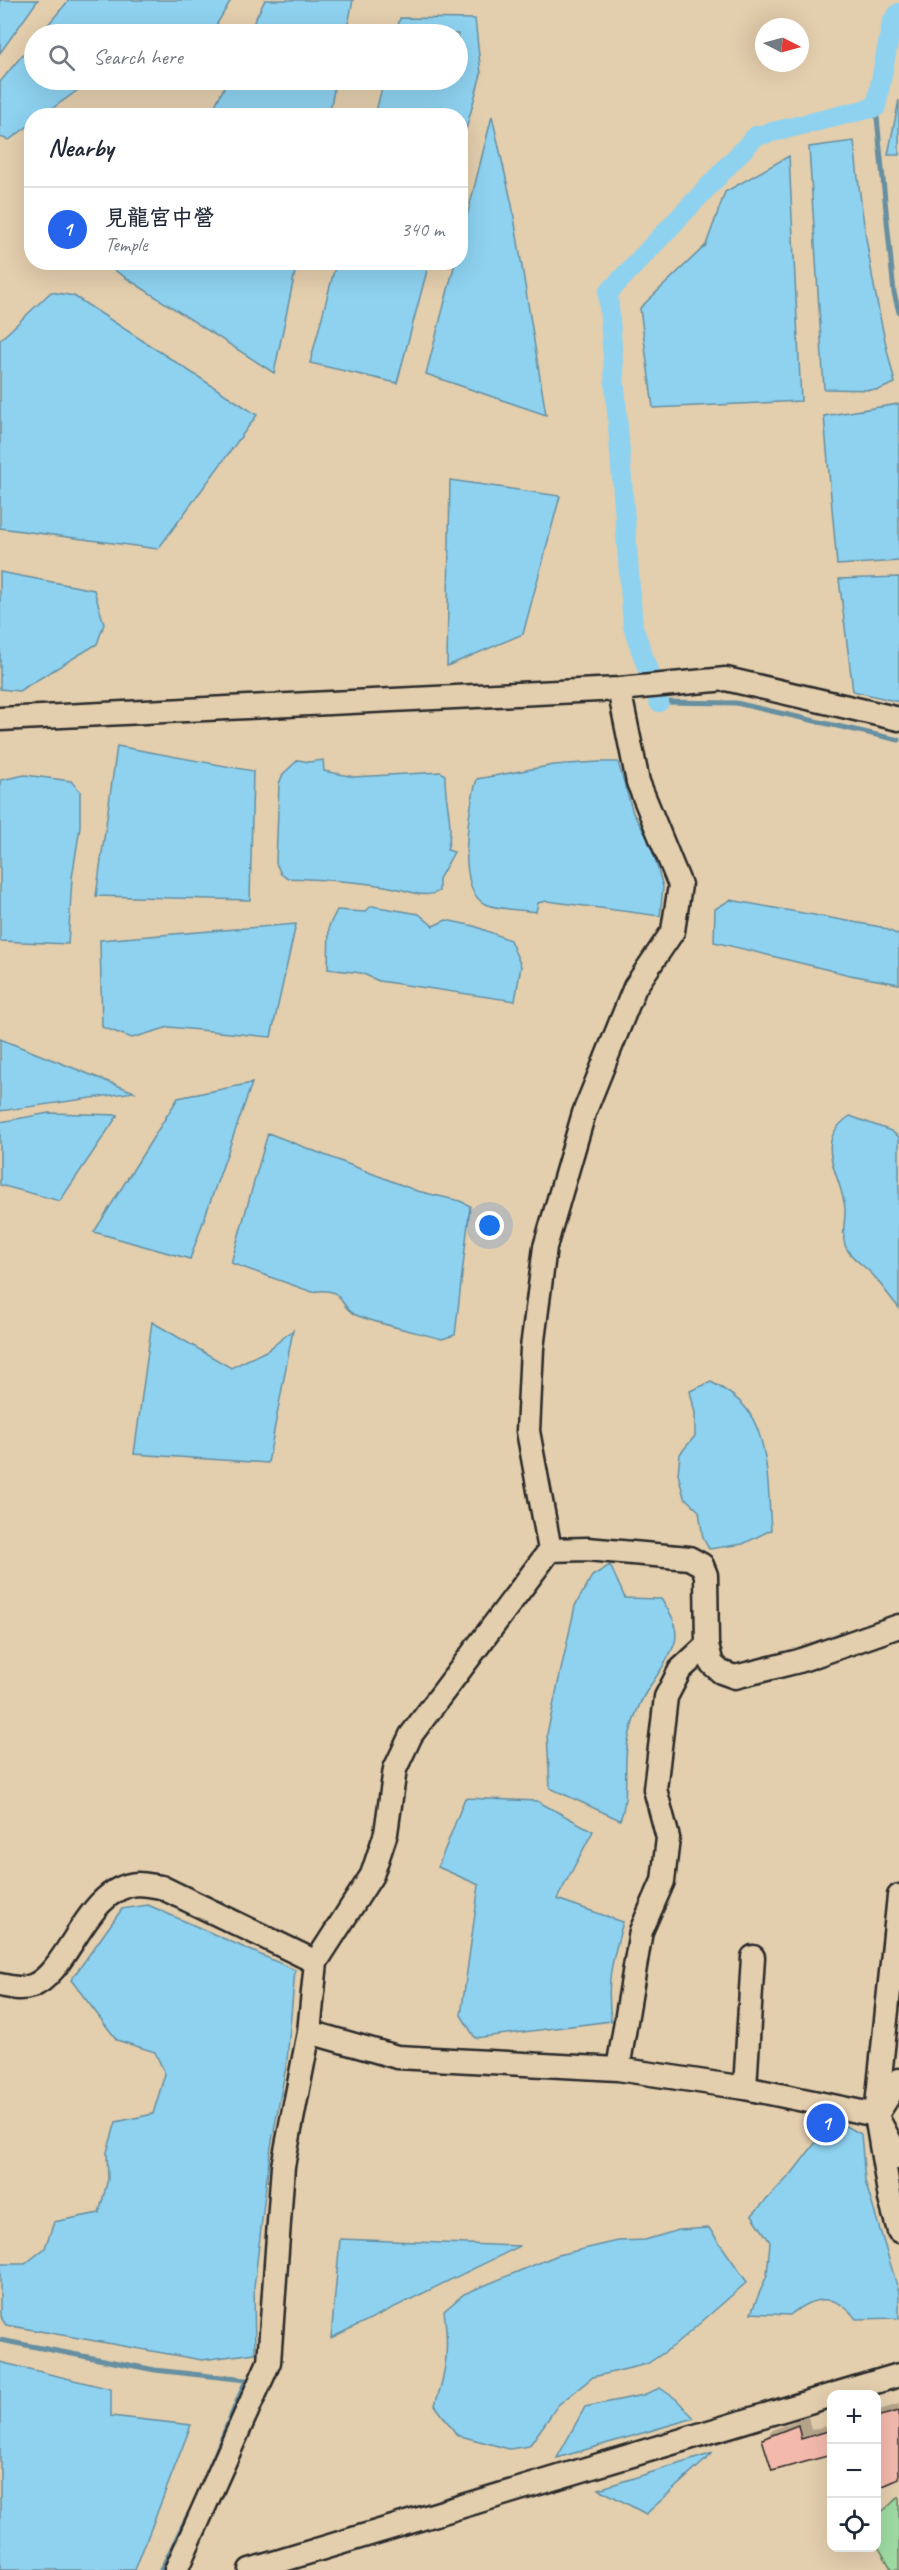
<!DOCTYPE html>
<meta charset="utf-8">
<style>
:root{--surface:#fff;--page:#f2f2f3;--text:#1f2937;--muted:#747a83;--line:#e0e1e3;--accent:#2563eb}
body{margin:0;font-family:Caveat,"LXGW WenKai TC",sans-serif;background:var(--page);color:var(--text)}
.controls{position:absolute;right:18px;bottom:18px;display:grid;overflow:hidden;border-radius:12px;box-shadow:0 6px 24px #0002}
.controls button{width:54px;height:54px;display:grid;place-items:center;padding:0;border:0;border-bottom:2px solid var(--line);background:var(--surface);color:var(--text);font:30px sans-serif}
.compass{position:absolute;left:755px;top:18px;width:54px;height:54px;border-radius:50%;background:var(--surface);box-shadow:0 6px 24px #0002;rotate:96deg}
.you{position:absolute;left:490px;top:1226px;width:21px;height:21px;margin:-15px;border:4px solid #fff;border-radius:50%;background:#1a73e8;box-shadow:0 0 0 9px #1a73e833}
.badge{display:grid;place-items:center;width:39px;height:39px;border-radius:50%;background:var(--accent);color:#fff;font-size:20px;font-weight:700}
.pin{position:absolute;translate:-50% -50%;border:3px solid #fff;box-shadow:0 2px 6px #0006}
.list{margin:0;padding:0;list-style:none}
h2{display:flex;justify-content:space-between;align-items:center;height:78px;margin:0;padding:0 24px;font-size:26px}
h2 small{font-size:20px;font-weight:400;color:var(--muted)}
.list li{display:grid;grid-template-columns:39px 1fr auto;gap:18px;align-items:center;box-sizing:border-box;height:84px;padding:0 24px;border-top:2px solid var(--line)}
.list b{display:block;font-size:22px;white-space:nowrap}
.list p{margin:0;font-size:20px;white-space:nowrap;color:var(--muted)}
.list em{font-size:20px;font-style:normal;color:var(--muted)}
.icon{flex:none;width:33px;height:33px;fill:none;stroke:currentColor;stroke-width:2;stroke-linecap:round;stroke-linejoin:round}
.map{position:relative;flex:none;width:899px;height:2570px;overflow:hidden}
.search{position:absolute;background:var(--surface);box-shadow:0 6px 24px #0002;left:24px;top:24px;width:444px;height:66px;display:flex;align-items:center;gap:15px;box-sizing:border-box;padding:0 21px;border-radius:33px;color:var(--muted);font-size:22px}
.panel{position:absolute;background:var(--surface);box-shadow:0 6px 24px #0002;left:24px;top:108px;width:444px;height:162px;border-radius:24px}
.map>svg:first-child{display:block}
.green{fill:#9edba2;stroke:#648366;stroke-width:1.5}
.water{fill:#8ed2f0;stroke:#668fa1;stroke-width:1.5}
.shadow{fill:#0003}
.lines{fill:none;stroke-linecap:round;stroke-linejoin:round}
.stream{stroke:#668fa1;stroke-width:5}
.canal{stroke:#8ed2f0;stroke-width:20}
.building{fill:#f3b9ad;stroke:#2b2b2b;stroke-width:1.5}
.minor-casing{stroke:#2b2b2b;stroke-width:27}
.minor{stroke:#e3cead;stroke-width:22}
</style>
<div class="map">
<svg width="899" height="2570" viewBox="0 0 899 2570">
<rect width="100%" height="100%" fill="#e3cead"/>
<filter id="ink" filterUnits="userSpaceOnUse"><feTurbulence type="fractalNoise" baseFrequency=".0167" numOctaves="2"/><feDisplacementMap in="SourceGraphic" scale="12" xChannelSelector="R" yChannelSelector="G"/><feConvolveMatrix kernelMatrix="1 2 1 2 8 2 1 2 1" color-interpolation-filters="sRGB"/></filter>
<g filter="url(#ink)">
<path class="green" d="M899,2497v73h-7l-15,-25v-29z"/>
<path class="water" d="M0,0h38l-38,53z
M69,0h162l-20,34h-171z
M265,0h88l-7,34h-98z
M400,18l75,1 6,55 -20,74 -1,-32 -85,-1 9,-35h74v-46h-62z
M34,41v39h58l-49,35 -11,1 -1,8 -22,16 -9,-3v-55z
M228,80h108l-7,35h-119z
M899,100v55h-11z
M492,116l20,89 34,210 -120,-41 29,-111 5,-1 1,-22z
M854,141c8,82 21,163 41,242l-17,7 -54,-1 -15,-242z
M789,156l12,245 -148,7 -13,-100 66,-63 19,-53z
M103,263h194l-23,110z
M336,263h93l-32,120 -87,-20z
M51,292l23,4 183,119 -99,134 -158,-21v-188z
M899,404v157l-62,4 -13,-149z
M450,480l110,16 -37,138 -76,32z
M0,572l94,18 10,34 -7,20 -78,47 -19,-2z
M899,577v125l-46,-11 -14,-112z
M117,746l136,25 -3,129 -154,-4z
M298,760l11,2 14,-2 1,11 30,6 87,-5 4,3c-1,26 10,49 2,75l7,2 -15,27v12c-12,8 -30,0 -44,-3 -35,-7 -72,-8 -108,-10l-6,-4 -5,-11 3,-79 4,-10z
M598,762h20l15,51 17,29 13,45 -3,29 -113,-15 -9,2 -2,9c-13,-2 -41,-3 -51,-8 -30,-15 -16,-99 -8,-125l77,-14z
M25,775l46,6 9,10v36l-8,51 -4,66 -68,-3v-159l1,-2z
M730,900l151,27 18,8v49l-49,-9 -136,-33 1,-33z
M372,906l47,8 14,12 13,-6 28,6 36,14 11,26 -6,35 -136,-20 -18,-8 -33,-4 1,-43 8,-16 27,2z
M296,924l-25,113 -102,-10 -37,11 -30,-11 -2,-87z
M0,1039l134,53 -134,19z
M252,1083l-62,176 -96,-27 84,-134z
M49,1113l69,2 -58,86 -60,-16v-63z
M850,1116l41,15 8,6v171c-9,-11 -17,-22 -26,-33 -8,-9 -24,-18 -28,-30 -4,-13 1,-25 0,-37 -4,-35 -34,-66 5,-92z
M268,1133l149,58 43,10 10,5 -15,129 -13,4c-21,-6 -70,-16 -88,-25 -17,-10 -9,-28 -42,-22l-81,-29z
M152,1322l79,46 37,-18 25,-20 -25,133 -134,-9z
M711,1382c13,7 25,14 34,25 25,31 23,85 26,123l-28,14 -34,5 -6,-11 -4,-27 -15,-14 -6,-23 2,-20 15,-18v-23l-5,-22z
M610,1565l15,33 36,1c9,13 18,26 14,43 -6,19 -20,35 -30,52 -7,12 -12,27 -15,39 -9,29 1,60 -10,87l-70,-32 -3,-54 28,-128 17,-30z
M465,1798l72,3 56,30 -36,68 66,23c-11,41 -17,56 -12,99l-136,17 -14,-23 18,-130 -41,-18z
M148,1905l147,65 -8,91 -17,91 -16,135 1,66 -53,7 -196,-35 -6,-9v-52h25l20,-16 9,-26 45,-9 9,-34 -1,-27 9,-30 37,-8 12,-40 -10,-22 -38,-12 -46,-60 51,-71z
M833,2120l28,14 4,47 34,111v26l-43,1c-19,-26 -42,-24 -66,-4l-39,-2 16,-38 3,-33 -18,-27 41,-43z
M709,2228l38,54 -72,63 -28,19 -54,13 -35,28 -29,41 -20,3 -52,-14 -22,-30c12,-35 14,-57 9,-94l20,-17 94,-39 60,-14 27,-1 34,-10z
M340,2239l180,7 -189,92z
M0,2362l111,27v27l80,9 -56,145h-135z
M660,2388l16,11 18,19 -137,40 28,-51 58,-12z
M713,2453l-67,61 -47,-25z"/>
<path class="shadow" d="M899,2404v74l-23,10v-77z
M808,2416l3,14 21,-6v49l-6,-19 -63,-14 11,-11z"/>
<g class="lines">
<path class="stream" d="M876,107l18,186 5,19
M659,702l77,1 163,37
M0,2340l155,30 91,10 -39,94
M161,2570l27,-55"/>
<path class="canal" d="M659,702l-26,-75 -25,-334 148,-157 120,-29 16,-85 7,-9"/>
</g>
<path class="building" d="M899,2411v68l-23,10v-72z
M798,2425l3,14 30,-9v25l-59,16 -10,-32z"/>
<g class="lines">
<defs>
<path id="minor" d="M0,719l619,-30 107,-10 173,40
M550,1550l37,-1 102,9 13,7 4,10 1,70 5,19 9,8 14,5 64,-16 100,-35
M899,1896l-23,219 14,84 9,32
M0,1985c11,2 20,5 32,1 37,-13 54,-100 106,-102 7,0 16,2 23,3l155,75
M309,2032l88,25 221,12 127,19 131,27 23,43
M618,2069l23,-138 22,-50 5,-43 -13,-49 11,-92 14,-27 27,-25
M745,2088l8,-131
M879,2111l20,-31
M835,2394l64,-19
M176,2570l93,-208 14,-196 26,-134 7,-70 56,-87 14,-42 9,-64 16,-34 139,-185 -22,-119 4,-83 13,-101 39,-134 51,-126 38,-56 7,-46 -42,-103 -19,-93
M250,2570l582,-175"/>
</defs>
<use href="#minor" class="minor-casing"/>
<use href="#minor" class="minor"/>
</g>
</g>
</svg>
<div class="controls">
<button>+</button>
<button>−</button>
<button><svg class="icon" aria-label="locate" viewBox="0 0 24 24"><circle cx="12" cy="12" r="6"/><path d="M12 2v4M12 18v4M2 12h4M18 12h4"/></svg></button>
</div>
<svg class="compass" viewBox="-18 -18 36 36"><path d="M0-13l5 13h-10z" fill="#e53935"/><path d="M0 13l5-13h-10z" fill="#747a83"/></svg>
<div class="you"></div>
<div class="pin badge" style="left:826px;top:2123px">1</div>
<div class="search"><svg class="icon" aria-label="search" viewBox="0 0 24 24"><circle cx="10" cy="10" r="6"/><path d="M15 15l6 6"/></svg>Search here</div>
<section class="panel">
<h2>Nearby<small></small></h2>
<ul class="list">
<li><span class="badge">1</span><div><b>見龍宮中營</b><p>Temple</p></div><em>340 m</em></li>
</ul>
</section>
</div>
